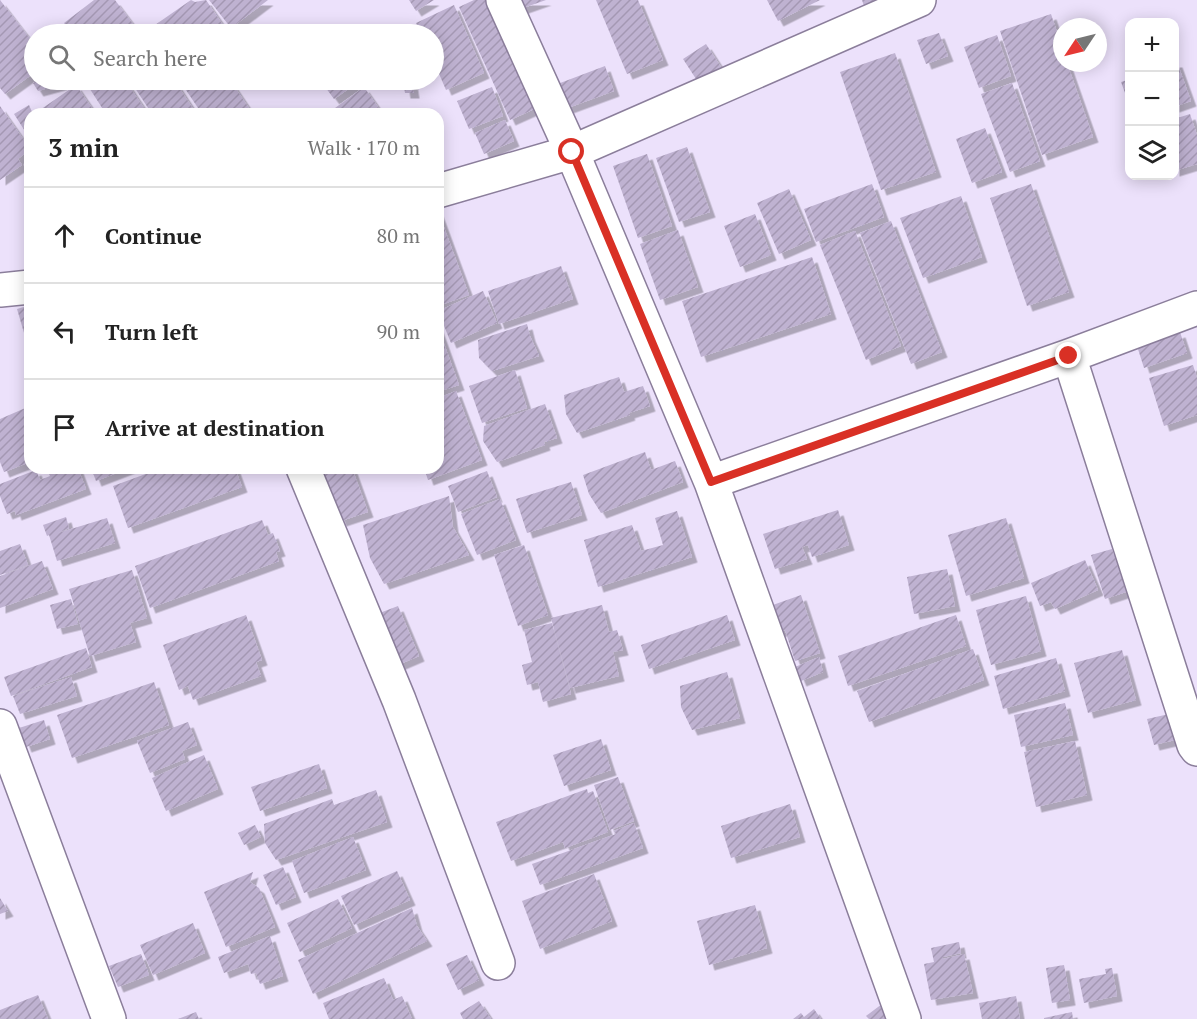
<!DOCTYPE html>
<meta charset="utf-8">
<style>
:root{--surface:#fff;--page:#f6f6f6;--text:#222;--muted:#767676;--line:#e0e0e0}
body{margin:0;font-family:"PT Serif",serif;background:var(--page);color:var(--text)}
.controls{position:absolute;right:18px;top:18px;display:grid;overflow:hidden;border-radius:12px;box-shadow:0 3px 15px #0003}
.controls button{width:54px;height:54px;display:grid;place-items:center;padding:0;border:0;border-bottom:2px solid var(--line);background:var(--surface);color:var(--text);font:30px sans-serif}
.compass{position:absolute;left:1053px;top:18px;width:54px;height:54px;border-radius:50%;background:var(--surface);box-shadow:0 3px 15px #0003;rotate:235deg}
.stop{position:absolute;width:18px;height:18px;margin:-14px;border:4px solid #d93025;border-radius:50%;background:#fff}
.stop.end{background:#d93025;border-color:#fff;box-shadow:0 2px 6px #0008}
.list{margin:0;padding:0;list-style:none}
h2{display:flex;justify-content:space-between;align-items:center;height:78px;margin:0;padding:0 24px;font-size:26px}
h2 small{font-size:20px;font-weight:400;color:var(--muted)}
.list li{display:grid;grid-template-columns:39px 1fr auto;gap:18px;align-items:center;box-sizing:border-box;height:96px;padding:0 24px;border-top:2px solid var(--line)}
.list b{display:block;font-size:22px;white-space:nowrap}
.list em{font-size:20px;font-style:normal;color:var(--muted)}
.icon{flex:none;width:33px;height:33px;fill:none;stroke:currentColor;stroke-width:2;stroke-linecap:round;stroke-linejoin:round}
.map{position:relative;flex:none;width:1197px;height:1019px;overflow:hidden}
.search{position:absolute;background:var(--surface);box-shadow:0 3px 15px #0003;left:24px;top:24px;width:420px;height:66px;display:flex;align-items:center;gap:15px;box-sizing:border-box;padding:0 21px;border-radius:33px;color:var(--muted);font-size:22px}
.panel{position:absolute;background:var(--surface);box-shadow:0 3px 15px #0003;left:24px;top:108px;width:420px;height:366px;border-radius:18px}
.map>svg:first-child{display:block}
.building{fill:url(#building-hatch);filter:url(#shadow)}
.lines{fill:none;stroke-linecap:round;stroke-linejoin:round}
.minor-casing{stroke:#8b7e9b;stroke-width:36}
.minor{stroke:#fff;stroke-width:33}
.route{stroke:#d93025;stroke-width:8}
</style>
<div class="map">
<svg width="1197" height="1019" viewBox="0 0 1197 1019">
<defs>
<pattern id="building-hatch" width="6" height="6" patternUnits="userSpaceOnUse" patternTransform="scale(1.5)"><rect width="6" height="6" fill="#bfb2d1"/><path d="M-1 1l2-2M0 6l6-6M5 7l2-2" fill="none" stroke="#a498b3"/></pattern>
<filter id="shadow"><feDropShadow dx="5.5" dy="5.5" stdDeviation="0" flood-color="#0004"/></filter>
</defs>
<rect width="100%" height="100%" fill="#ece1fb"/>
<path class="building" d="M0,0l34,44v29l-29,21 -5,-6z
M94,0h21l24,32 -3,2h-64l-8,-11z
M191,0l4,2 11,-2 23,34h-87z
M209,0h59l-37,28z
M409,0h25l-18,11z
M474,0h27l47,103 -38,17 -51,-113z
M504,0h42l-37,13z
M596,0h42l25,60 -36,14z
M767,0h53l-42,21z
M862,0h16l-14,6z
M454,5l30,68 -38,17 -12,-28v-28h-13l-5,-11z
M1051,14l11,33v16h5l26,74 -51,18 -42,-124z
M939,33l9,23 -22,8 -9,-24z
M997,35l14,41 -32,12 -15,-41z
M706,44l15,23 -23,15 -15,-23z
M895,53l41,119 -55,18 -41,-118z
M1174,62h3l14,39 -17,6z
M605,66l9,25 -57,21 -10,-24z
M1130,79v25h-1l-8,-22z
M39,80h39l-40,11 -5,-8z
M94,80h31l23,34h-42l-18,-28 7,-5z
M134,80h40l20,30 -6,4h-36l-21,-32z
M182,80h48l23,34h-51l-22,-33z
M320,80h39l1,1 -26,18z
M403,80h9l2,13h-9z
M1012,83l28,78 -30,11 -29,-78z
M76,85l20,29h-59v-2z
M364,87l19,27h-44l-4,-6z
M492,87l11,29 -34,13 -12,-28z
M29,105l4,9h-3v25l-16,-25z
M0,106l30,43 -12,10 4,6 -22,15z
M1190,114l7,21v29l-23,7v-52z
M505,120l9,21 -30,13 -9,-21z
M985,128l17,44 -30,11 -16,-44z
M687,147l23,65 -31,10 -23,-64z
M647,154l25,72 -34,12 -25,-72z
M872,184l12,33 -68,25 -12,-33z
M1031,184l38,108 -42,14 -37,-108z
M789,189l22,51 -32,14 -22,-51z
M961,196l21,61 -59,21 -23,-60z
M438,211l31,84 -31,11z
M755,214l16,41 -31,12 -16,-41z
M891,221l51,131 -31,12 -51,-131z
M678,230l20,57 -38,13 -20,-56z
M855,231l46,115 -35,14 -46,-115z
M812,257l19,57 -130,43 -19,-56z
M561,266l12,33 -74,25 -11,-33z
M483,291l14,32 -46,20 -13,-32z
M30,305v45h-1l-12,-41z
M527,324l3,12 9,20 -47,15 -13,-13 -1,-18z
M438,327l21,58 -21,7z
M1180,332l7,21 -43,15 -7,-22z
M1193,365l4,13v37l-33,11 -15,-48z
M515,370l12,38 -45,15 -13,-37z
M619,377l5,15 19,-6 7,20 -21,7 1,2 -53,18 -11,-19 -2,-19z
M456,391l26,69 -54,20 -4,-12h14v-70z
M545,404l12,34 -13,4 1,3 -48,17 -14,-21 1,-15z
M30,406v56l-26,10 -4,-10v-43z
M645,452l6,18 24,-9 8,21 -82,31 -12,-19 -6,-19z
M46,468h32l8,21 -70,26 -1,-4 -8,3 -7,-18v-12l36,-14 4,10 10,-4z
M91,468h39l-34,13z
M162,468h73l7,19 -114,41 -15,-42z
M321,468l7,2 24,-2 16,44 -27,9z
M487,471l10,26 -39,15 -10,-26z
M571,482l11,33 -55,18 -11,-34z
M449,496l4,31 16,28 -85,29 -14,-26 -7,-33z
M500,499l16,41 -39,15 -16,-41z
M838,510l11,35 -37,12 -4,-12 -6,2 5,12 -32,10 -12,-35z
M677,511l15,46 -94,30 -14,-47 48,-15 9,26 22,-6 -8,-27z
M66,517l3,11 -11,5 49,-15 8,25 -58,18 -8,-26 -2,1 -4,-11z
M1006,518l18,60 -58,18 -18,-61z
M262,520l6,15 5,-2 7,18 -4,1 3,9 -129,47 -15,-42z
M20,544l8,21 -28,10v-24z
M524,545l24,70 -30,11 -24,-71z
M1112,549l14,43 -21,7 -14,-44z
M1085,560l13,30 -43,19 -4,-7 -11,4 -9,-23z
M42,561l11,28 -53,19v-32z
M947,569l8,37 -41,8 -7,-37z
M132,570l15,48 -17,5 6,19 -46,14 -21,-67z
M801,595l19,58 -25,8 -10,-31 -6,2 -9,-26z
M1026,596l15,55 -50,14 -15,-55z
M71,599l7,25 -21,5 -7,-24z
M602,605l7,27 8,-2 6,20 -10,2 6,24 -49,12 -19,-70z
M398,606l21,50 -21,9 -21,-51z
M246,615l16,45 -6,2 5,14 -68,24 -5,-14 -9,4 -16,-45z
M727,615l8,25 -86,29 -8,-24z
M956,615l10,31 -118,40 -10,-30z
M552,623l19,71 -28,8 -5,-20 -11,3 -5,-20 10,-3 -8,-32z
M86,648l6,19 -81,29 -7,-19z
M973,649l11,31 -115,42 -12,-31z
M1122,650l14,50 -48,13 -14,-50z
M819,657l4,15 -22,9 -6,-14z
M1056,658l9,33 -62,18 -9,-33z
M727,672l13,46 -48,12 -11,-23 -1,-21z
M71,677l6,19 -57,18 -7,-18z
M154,682l15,43 -97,33 -15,-43z
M1065,703l8,32 -52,12 -7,-32z
M1169,714l6,26 -21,5 -7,-26z
M44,720l6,19 -24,8 -7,-19z
M188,722l9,23 -15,6 3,8 -35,14 -13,-32z
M601,739l10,31 -47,16 -11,-31z
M1075,741l12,54 -51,12 -12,-55z
M204,755l14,34 -52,22 -14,-33z
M319,764l8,24 -67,23 -9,-24z
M618,777l16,44 -24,9 -16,-45z
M587,789l1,4 5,-2 15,41 -43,16 -2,-6 -52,19 -15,-39z
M376,790l11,32 -111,38 -11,-17 -1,-19 68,-25 2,6z
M790,804l10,33 -69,21 -10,-32z
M634,823l9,25 -103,37 -8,-21 84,-30 -2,-3z
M255,825l6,12 -17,8 -6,-12z
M353,837l13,33 -62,23 -12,-32z
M283,867l13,30 -20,8 -13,-30z
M397,871l13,29 -56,25 -13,-29z
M253,872l-3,10 9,6 16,39 -49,20 -22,-55z
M594,874l18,47 -72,28 -18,-48z
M0,898l8,13 -8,3z
M338,899l14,29 -52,24 -13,-29z
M755,905l12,43 -58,17 -12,-44z
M412,908l5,18 10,15 -114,53 -15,-34z
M193,923l12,30 -52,22 -13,-30z
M270,936l13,40 -23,8 -4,-11 -5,1 -3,-10 -24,9 -6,-16z
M959,942l2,11 -18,4v2l21,-5 9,39 -42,7 -7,-36 10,-2 -3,-14z
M141,954l8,21 -31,12 -9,-21z
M467,955l12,25 -21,10 -12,-26z
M1064,965l6,35 -18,3 -6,-35z
M1112,968l5,28 -33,7 -5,-24 27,-5 -1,-5z
M384,978l9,22 9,-4 10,23h-83l-6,-16z
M38,995l10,24h-48v-9z
M1016,996l4,23h-38l-3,-16z
M479,1001l12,18h-28l-3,-6z
M882,1004l9,15h-22l-3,-3z
M814,1009l7,10h-28l8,-6 3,4z
M196,1012l3,7h-21z
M1072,1012l1,7h-29v-1z"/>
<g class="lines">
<defs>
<path id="minor" d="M503,0l69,152 139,330 193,537
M438,191l134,-39 347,-152
M0,290l30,-3
M1069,356l125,389 3,4
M303,468l96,232 99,263
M711,482l358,-126 128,-48
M0,726l109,293"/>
</defs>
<use href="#minor" class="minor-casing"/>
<use href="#minor" class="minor"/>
</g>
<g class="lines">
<path class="route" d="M572,152l139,330 358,-126"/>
</g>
</svg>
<div class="controls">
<button>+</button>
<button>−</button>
<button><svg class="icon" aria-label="layers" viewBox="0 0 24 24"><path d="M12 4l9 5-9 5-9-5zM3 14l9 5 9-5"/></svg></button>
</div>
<svg class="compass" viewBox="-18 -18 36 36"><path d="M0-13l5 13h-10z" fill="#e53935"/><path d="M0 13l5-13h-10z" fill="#767676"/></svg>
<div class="stop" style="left:572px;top:152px"></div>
<div class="stop end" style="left:1069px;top:356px"></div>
<div class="search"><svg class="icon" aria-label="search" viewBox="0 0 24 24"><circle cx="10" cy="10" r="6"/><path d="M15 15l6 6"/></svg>Search here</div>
<section class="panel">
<h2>3 min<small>Walk · 170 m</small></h2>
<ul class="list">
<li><svg class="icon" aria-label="ahead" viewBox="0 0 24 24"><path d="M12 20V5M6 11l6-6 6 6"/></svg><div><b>Continue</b></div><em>80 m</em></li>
<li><svg class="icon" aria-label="left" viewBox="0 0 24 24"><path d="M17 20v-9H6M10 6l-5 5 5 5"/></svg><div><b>Turn left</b></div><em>90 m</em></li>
<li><svg class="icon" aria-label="arrive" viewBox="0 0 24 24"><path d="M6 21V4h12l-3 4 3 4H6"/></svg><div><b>Arrive at destination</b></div></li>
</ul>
</section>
</div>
